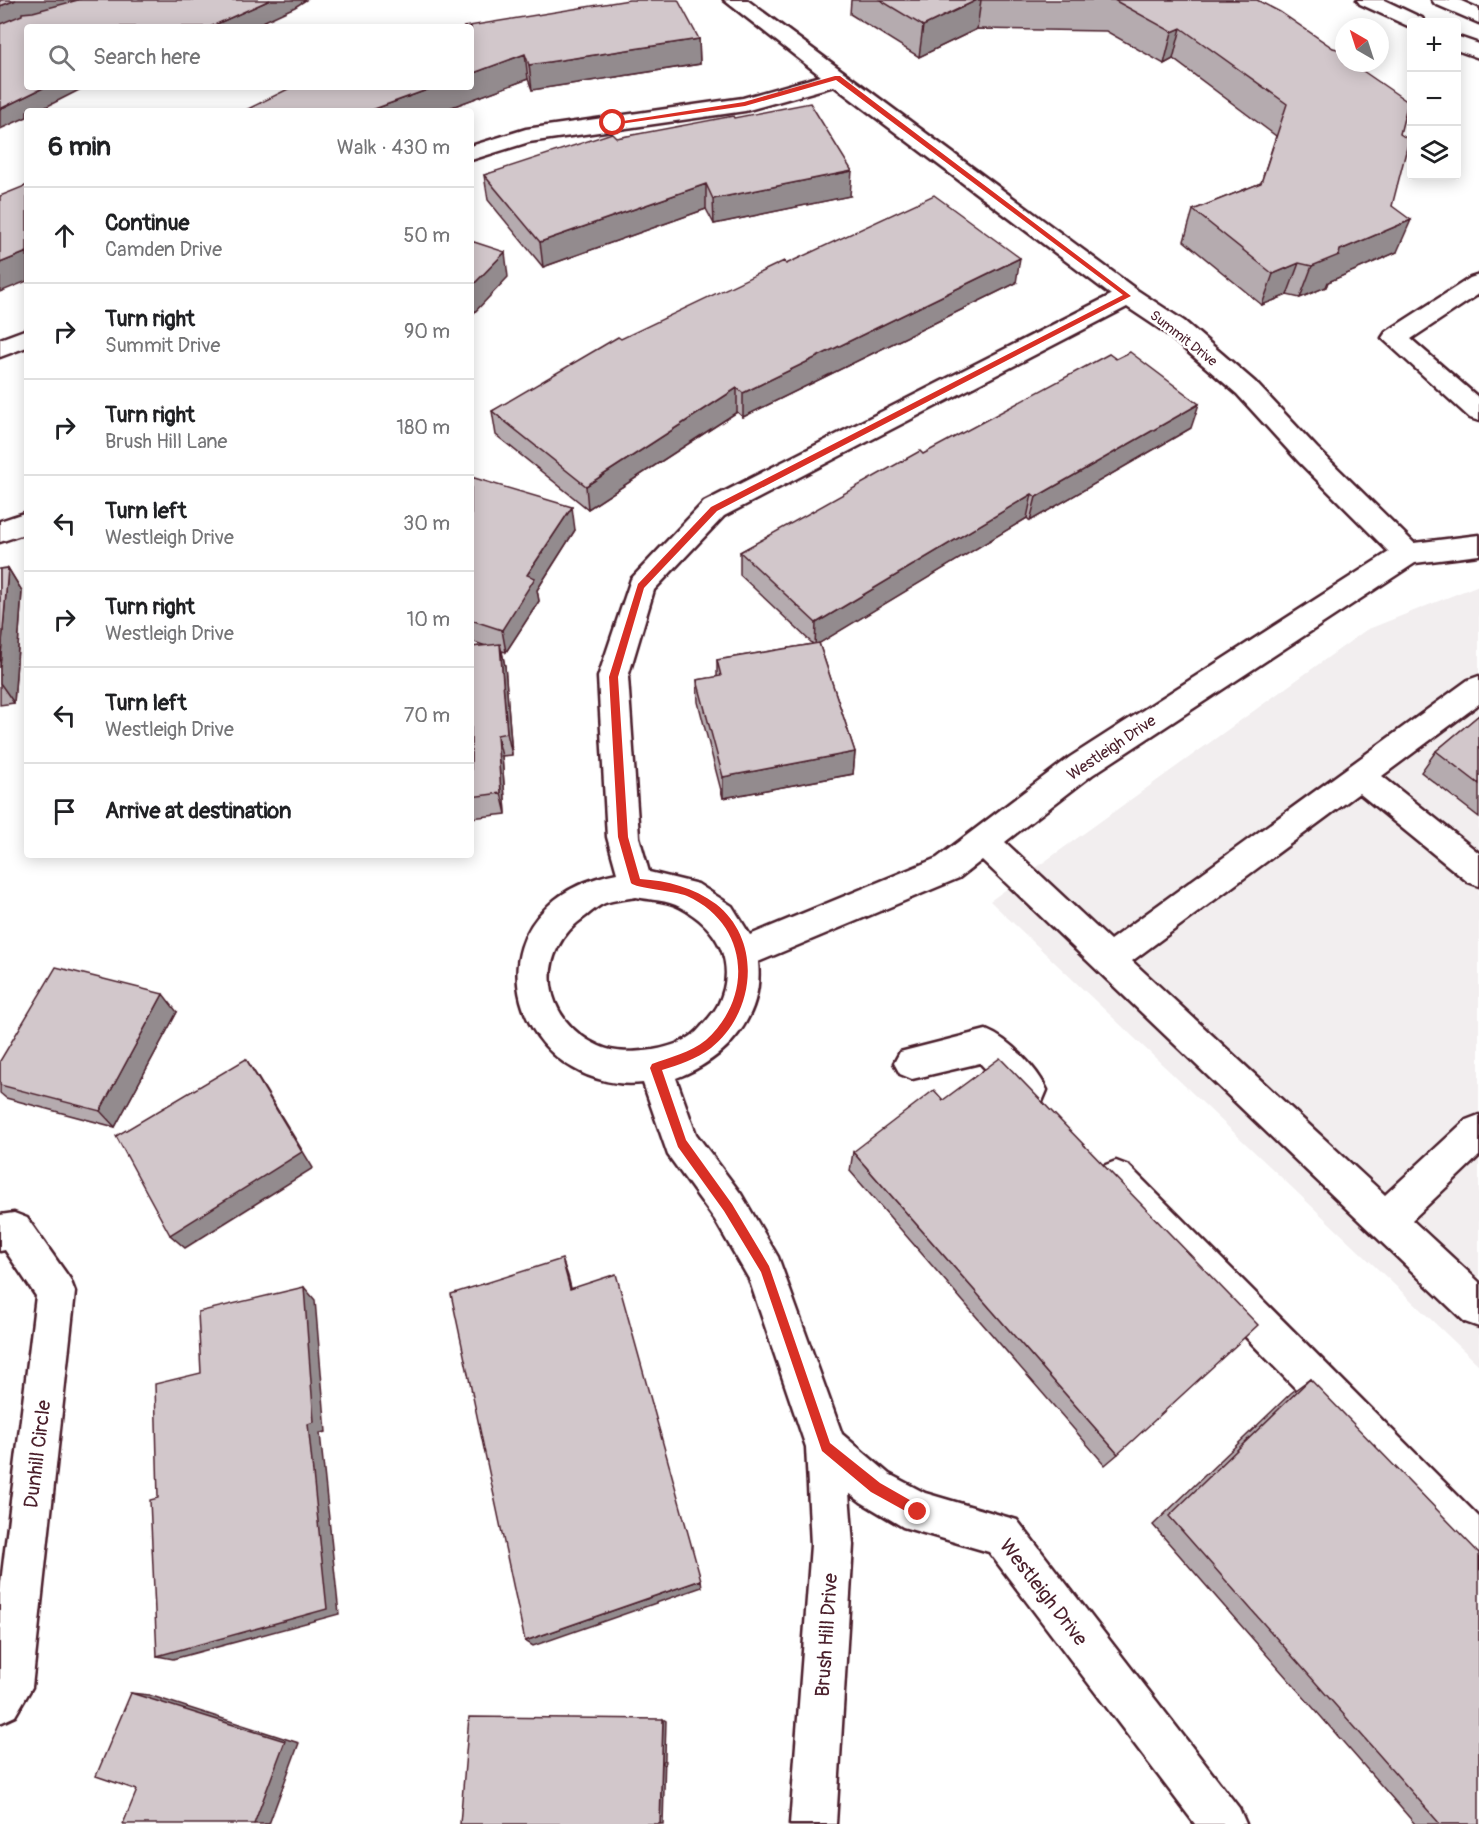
<!DOCTYPE html>
<meta charset="utf-8">
<style>
:root{--surface:#fff;--page:#f2f2f2;--text:#202124;--muted:#757577;--line:#e0e0e0}
body{margin:0;font-family:Pangolin,sans-serif;background:var(--page);color:var(--text)}
.controls{position:absolute;right:18px;top:18px;display:grid;overflow:hidden;border-radius:6px;box-shadow:0 3px 15px #0003}
.controls button{width:54px;height:54px;display:grid;place-items:center;padding:0;border:0;border-bottom:2px solid var(--line);background:var(--surface);color:var(--text);font:30px sans-serif}
.compass{position:absolute;left:1335px;top:18px;width:54px;height:54px;border-radius:50%;background:var(--surface);box-shadow:0 3px 15px #0003;rotate:321deg}
.stop{position:absolute;width:18px;height:18px;margin:-14px;border:4px solid #d93025;border-radius:50%;background:#fff}
.stop.end{background:#d93025;border-color:#fff;box-shadow:0 2px 6px #0008}
.list{margin:0;padding:0;list-style:none}
h2{display:flex;justify-content:space-between;align-items:center;height:78px;margin:0;padding:0 24px;font-size:26px}
h2 small{font-size:20px;font-weight:400;color:var(--muted)}
.list li{display:grid;grid-template-columns:39px 1fr auto;gap:18px;align-items:center;box-sizing:border-box;height:96px;padding:0 24px;border-top:2px solid var(--line)}
.list b{display:block;font-size:22px;white-space:nowrap}
.list p{margin:0;font-size:20px;white-space:nowrap;color:var(--muted)}
.list em{font-size:20px;font-style:normal;color:var(--muted)}
.icon{flex:none;width:33px;height:33px;fill:none;stroke:currentColor;stroke-width:2;stroke-linecap:round;stroke-linejoin:round}
.map{position:relative;flex:none;width:1479px;height:1824px;overflow:hidden}
.search{position:absolute;background:var(--surface);box-shadow:0 3px 15px #0003;left:24px;top:24px;width:450px;height:66px;display:flex;align-items:center;gap:15px;box-sizing:border-box;padding:0 21px;border-radius:6px;color:var(--muted);font-size:22px}
.panel{position:absolute;background:var(--surface);box-shadow:0 3px 15px #0003;left:24px;top:108px;width:450px;height:750px;border-radius:6px}
.map>svg:first-child{display:block}
.built{fill:#f2eeef}
.lines{fill:none;stroke-linecap:round;stroke-linejoin:round}
.minor-casing{stroke:#4a1f2b;stroke-width:5}
.major-casing{stroke:#4a1f2b;stroke-width:5}
.minor{fill:#fff;fill-rule:evenodd}
.major{fill:#fff;fill-rule:evenodd}
.wall{fill:#b5abaf;stroke:#4a1f2b;stroke-width:1.5}
.shaded-wall{fill:#938b8e;stroke:#4a1f2b;stroke-width:1.5}
.building{fill:#d2c7cb;stroke:#4a1f2b;stroke-width:1.5}
.route{fill:#d93025}
.labels{text-anchor:middle;stroke-width:5;stroke-linejoin:round;paint-order:stroke}
.far-street-label{font-size:14px;fill:#4a1f2b;stroke:#fff}
.street-label{font-size:16px;fill:#4a1f2b;stroke:#fff}
.near-street-label{font-size:20px;fill:#4a1f2b;stroke:#fff}
</style>
<div class="map">
<svg width="1479" height="1824" viewBox="0 0 1479 1824">
<rect width="100%" height="100%" fill="#fff"/>
<filter id="ink" filterUnits="userSpaceOnUse"><feTurbulence type="fractalNoise" baseFrequency=".0167" numOctaves="2"/><feDisplacementMap in="SourceGraphic" scale="12" xChannelSelector="R" yChannelSelector="G"/><feConvolveMatrix kernelMatrix="1 2 1 2 8 2 1 2 1" color-interpolation-filters="sRGB"/></filter>
<g filter="url(#ink)">
<path class="built" d="M1479,585v780l-489,-464 376,-271z"/>
<g class="lines">
<defs>
<path id="minor" d="M724,0h23l390,290 47,31 71,61 62,66 97,95 65,-8v20l-64,8 -323,212 -87,67 105,98 358,-260 11,-4v28l-97,72 97,77v33l-11,-4 -109,-89 -227,168 253,234 81,-75 13,-5v41l-67,64 67,62v45l-14,-5 -483,-462 -23,18 -201,84c6,56 -32,97 -82,116l20,56 45,60 37,63 64,177 47,40 36,19 92,27 222,288 7,16h-51l-206,-272 -86,-25 -42,-25 -12,-9 4,52 -17,279h-46l21,-279 -5,-98 -57,-168 -34,-59 -47,-65 -25,-72c-24,3 -50,-3 -70,-15 -57,-32 -78,-114 -25,-162 18,-18 44,-28 69,-33l-10,-36 -9,-160 33,-98 73,-77 407,-207 -277,-209 -89,25 -216,31 -58,18v-14l55,-17 217,-31 78,-22zM1127,307l39,26 71,61 62,68 90,90 -319,205 -133,101 -187,77 -18,-29 -34,-22 -49,-12 -10,-35 -11,-160 26,-87 70,-74zM636,897c14,3 32,3 44,10 38,20 58,57 38,98 -4,8 -11,15 -17,22 -11,14 -31,20 -48,23 -18,2 -37,4 -54,-4 -58,-26 -66,-94 -13,-130 6,-5 12,-10 19,-13 9,-3 21,-4 31,-6z
M1479,275v19l-68,45 68,59v23l-9,-3 -88,-80 4,-6 84,-54z
M27,329v18l-27,10v-18z
M27,512v21l-27,9v-21z
M986,1030c23,9 51,38 61,60l-5,12 -13,4 -13,-4 -36,-39 -68,16 -12,-5 -6,-11 6,-11z
M1116,1161l13,5 350,351v51l-15,-6 -361,-372 -5,-12 5,-12z
M14,1213l13,5 43,61 5,13 -43,395 -17,29 -15,7v-132l36,-295 -31,-46 -5,1v-36z"/>
<path id="major" d="M1357,0h27l38,18 3,4h-13v5l-4,-1 -48,-22z
M1432,0h27l20,9v14l-44,-19z
M1456,36l23,8v14l-23,-8z"/>
</defs>
<use href="#minor" class="minor-casing"/>
<use href="#major" class="major-casing"/>
<use href="#minor" class="minor"/>
<use href="#major" class="major"/>
</g>
<path class="wall" d="M851,0h406l106,71 37,63 -8,72 5,46 -69,30 -2,5 -26,11 -13,-3 -25,10 -78,-64 9,-31 68,-27 15,-47 -103,-77 -9,5 -58,-33 -129,-2 -58,28 -69,-43z
M471,27l228,12 1,25 -168,26 -4,-11 -87,32h-197z
M734,118l116,78 -136,28 -8,-15 -163,58 -55,-67 -4,-25 133,-37z
M786,264l230,19 -273,134 -6,-5 -149,97 -92,-74 -4,-24z
M1191,428l-161,93 -3,-3 -208,125 36,109 -2,22 -130,24 -25,-96 -1,-22 20,-3v-17l96,-16 -73,-69v-23l183,-98z
M471,477l104,53 -38,60 2,11 -33,51 -4,-1 3,15 7,89 -10,1 4,58 -35,4v-171l15,-1 -15,-5z
M8,568l14,23 -8,112 -14,2v-136z
M1479,715v102l-58,-45 15,-21z
M177,1012l-62,115 -109,-29 -6,-5v-32z
M853,1152l265,302 -13,11 -255,-294z
M1310,1379l169,445h-64l-262,-299 138,-132z"/>
<path class="shaded-wall" d="M16,0h65l-81,26v-20z
M270,0h36l-11,7 -43,20h-42z
M977,0h4l-4,29 -58,28 4,-31z
M1181,28l-8,31 -9,5 8,-32z
M699,39l1,25 -168,26 -3,-25z
M525,54l3,25 -87,32h-72l66,-24h36v-13z
M45,87h40l-47,24h-11v6l-27,12v-20z
M852,171l-2,25 -136,28 -1,-25z
M706,184v25l-163,58 -3,-25z
M1411,220l-14,32 -69,30 -2,5 -26,11 12,-32 28,-16z
M27,252v29l-27,11v-29z
M505,252l3,25 -37,39v-29z
M1020,258l-4,25 -273,134v-24z
M1299,263l-12,32 -25,10 11,-31z
M737,388v24l-149,97 -2,-23z
M1199,404l-8,24 -161,93 6,-24z
M1032,494l-5,24 -212,128 1,-23z
M572,507l3,23 -38,60 2,11 -33,51 -4,-22 25,-55z
M8,568l14,23 -8,112 -14,-20v-16z
M500,644l5,22 7,89 -5,-22z
M497,735l5,21 4,58 -5,-21z
M855,752l-2,22 -130,24v-21z
M163,994l14,18 -62,115 -15,-16z
M246,1059l11,17 56,92 -128,80 -15,-13z
M562,1259l6,17 7,28 -5,-15z
M304,1287l11,13 11,132 -6,1 19,181 -166,45 -16,-3z
M701,1580l1,7 -169,59 -8,-5z
M131,1693l18,2 150,48 -30,81h-15z
M663,1719l3,2 -3,103h-3z"/>
<path class="building" d="M0,0h16l-16,6z
M78,0h192l-60,27h-183v60h18l-45,22v-85l22,-9v-2l11,-1z
M629,0h49l21,39 -170,26 -4,-11 -54,20v-47h-8z
M880,0h97l-54,26z
M1114,0h143l23,12 53,36 9,2 2,2v11h16l4,3 -1,5 45,31 -8,32 9,6 -17,66 19,14 -71,30 -1,5 -27,11 -13,-3 -26,11 -80,-64 68,-27 26,-79 -106,-76 -9,4z
M292,87h143l-66,24h-125z
M810,103l42,68 -139,28 -7,-15 -166,58 -56,-67 128,-42 5,5 116,-22 1,2z
M27,185v67l-27,11v-67z
M934,195l86,63 -277,135 -6,-5 -151,98 -94,-75 126,-74 3,2 163,-78 2,3z
M471,241l34,11 -34,35z
M1130,352l69,52 -163,93 -4,-3 -216,129 -76,-71 180,-101 3,3 186,-100 7,5z
M471,477l101,30 -45,68 8,3 -33,52 -31,-10z
M8,568l-8,99v-98z
M819,643l36,109 -132,25 -26,-97 24,-4 -4,-16z
M500,644l7,89 -10,2 4,58 -30,4v-150z
M1479,715v69l-43,-33z
M56,967l107,27 -63,117 -100,-26v-24z
M1000,1058l258,267 -140,129 -265,-302 81,-62 9,10z
M246,1059l56,93 -132,83 -54,-99z
M562,1259l8,30 46,-15 85,306 -176,61 -74,-347z
M304,1287l10,135 -6,2 19,185 -170,47 -7,-156 8,-2 -3,-114 46,-11 -3,-61z
M1310,1379l169,174v271h-39l-271,-308z
M131,1693l154,48 -31,83h-131l14,-34 -41,-14z
M469,1717l194,2 -3,105h-200z"/>
</g>
<path class="route" d="M835,76h5l291,220 -414,215 -73,77 -26,89 10,160 12,42c28,2 53,8 76,25 47,37 39,109 -5,144 -15,11 -32,17 -49,22l24,70 46,64 37,62 61,177 50,40 42,24 2,5 -6,6 -47,-26 -49,-41 -61,-179 -37,-61 -46,-64 -28,-79 2,-4c18,-7 38,-11 54,-24 48,-43 43,-116 -19,-144 -12,-5 -52,-8 -56,-13l-13,-46 -9,-160 29,-93 73,-77 412,-212 -287,-215 -91,26 -132,19 -3,-2 134,-21z"/>
<g class="labels">
<g class="far-street-label">
<text transform="translate(1184 338) rotate(38)" y="5">Summit Drive</text>
</g>
<g class="street-label">
<text transform="translate(1111 747) rotate(-34)" y="6">Westleigh Drive</text>
</g>
<g class="near-street-label">
<text transform="translate(37 1454) rotate(-83)" y="7">Dunhill Circle</text>
<text transform="translate(1044 1592) rotate(52)" y="7">Westleigh Drive</text>
<text transform="translate(826 1635) rotate(-86)" y="7">Brush Hill Drive</text>
</g>
</g>
</svg>
<div class="controls">
<button>+</button>
<button>−</button>
<button><svg class="icon" aria-label="layers" viewBox="0 0 24 24"><path d="M12 4l9 5-9 5-9-5zM3 14l9 5 9-5"/></svg></button>
</div>
<svg class="compass" viewBox="-18 -18 36 36"><path d="M0-13l5 13h-10z" fill="#e53935"/><path d="M0 13l5-13h-10z" fill="#757577"/></svg>
<div class="stop" style="left:613px;top:123px"></div>
<div class="stop end" style="left:918px;top:1512px"></div>
<div class="search"><svg class="icon" aria-label="search" viewBox="0 0 24 24"><circle cx="10" cy="10" r="6"/><path d="M15 15l6 6"/></svg>Search here</div>
<section class="panel">
<h2>6 min<small>Walk · 430 m</small></h2>
<ul class="list">
<li><svg class="icon" aria-label="ahead" viewBox="0 0 24 24"><path d="M12 20V5M6 11l6-6 6 6"/></svg><div><b>Continue</b><p>Camden Drive</p></div><em>50 m</em></li>
<li><svg class="icon" aria-label="right" viewBox="0 0 24 24"><path d="M7 20v-9h11M14 6l5 5-5 5"/></svg><div><b>Turn right</b><p>Summit Drive</p></div><em>90 m</em></li>
<li><svg class="icon" aria-label="right" viewBox="0 0 24 24"><path d="M7 20v-9h11M14 6l5 5-5 5"/></svg><div><b>Turn right</b><p>Brush Hill Lane</p></div><em>180 m</em></li>
<li><svg class="icon" aria-label="left" viewBox="0 0 24 24"><path d="M17 20v-9H6M10 6l-5 5 5 5"/></svg><div><b>Turn left</b><p>Westleigh Drive</p></div><em>30 m</em></li>
<li><svg class="icon" aria-label="right" viewBox="0 0 24 24"><path d="M7 20v-9h11M14 6l5 5-5 5"/></svg><div><b>Turn right</b><p>Westleigh Drive</p></div><em>10 m</em></li>
<li><svg class="icon" aria-label="left" viewBox="0 0 24 24"><path d="M17 20v-9H6M10 6l-5 5 5 5"/></svg><div><b>Turn left</b><p>Westleigh Drive</p></div><em>70 m</em></li>
<li><svg class="icon" aria-label="arrive" viewBox="0 0 24 24"><path d="M6 21V4h12l-3 4 3 4H6"/></svg><div><b>Arrive at destination</b></div></li>
</ul>
</section>
</div>
